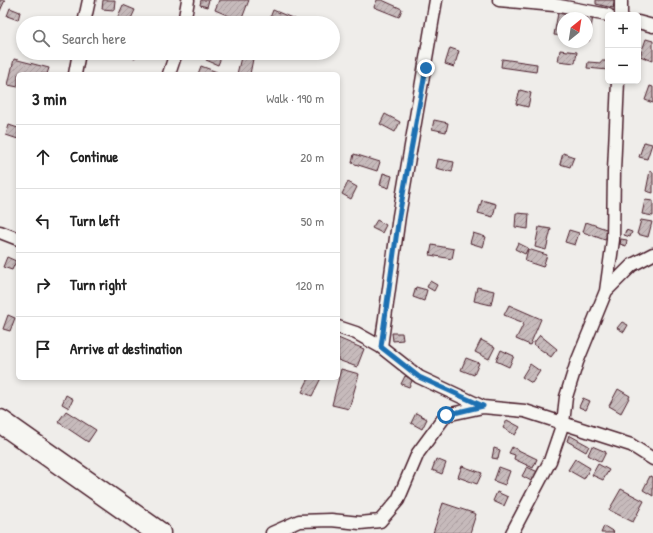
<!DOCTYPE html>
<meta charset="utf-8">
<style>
:root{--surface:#fff;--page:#f2f2f2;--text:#222;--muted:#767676;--line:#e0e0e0}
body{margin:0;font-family:"Patrick Hand",sans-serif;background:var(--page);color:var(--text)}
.controls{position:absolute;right:12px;top:12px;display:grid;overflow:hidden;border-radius:6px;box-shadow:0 2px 6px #0003}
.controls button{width:36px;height:36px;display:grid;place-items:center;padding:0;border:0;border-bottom:1px solid var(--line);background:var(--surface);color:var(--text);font:20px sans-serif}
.compass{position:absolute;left:557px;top:12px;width:36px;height:36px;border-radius:50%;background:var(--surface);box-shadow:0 2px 6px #0003;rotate:30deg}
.stop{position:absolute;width:12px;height:12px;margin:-9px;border:3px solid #1f6fb2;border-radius:50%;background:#fff}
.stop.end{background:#1f6fb2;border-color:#fff;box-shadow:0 1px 4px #0008}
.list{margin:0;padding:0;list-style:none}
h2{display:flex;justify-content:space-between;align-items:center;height:52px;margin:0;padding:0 16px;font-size:17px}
h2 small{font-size:13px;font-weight:400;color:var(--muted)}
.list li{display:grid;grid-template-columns:26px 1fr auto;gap:12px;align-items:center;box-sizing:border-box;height:64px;padding:0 16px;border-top:1px solid var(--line)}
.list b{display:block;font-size:15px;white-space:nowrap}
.list em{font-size:13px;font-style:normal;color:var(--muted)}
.icon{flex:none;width:22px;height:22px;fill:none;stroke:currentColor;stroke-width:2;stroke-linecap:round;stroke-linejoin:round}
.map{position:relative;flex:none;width:653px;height:533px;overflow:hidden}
.search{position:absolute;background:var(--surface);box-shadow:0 2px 6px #0003;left:16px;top:16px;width:324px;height:44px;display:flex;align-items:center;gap:10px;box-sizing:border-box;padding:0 14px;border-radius:22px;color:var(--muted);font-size:15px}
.panel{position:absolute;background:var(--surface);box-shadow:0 2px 6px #0003;left:16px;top:72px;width:324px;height:308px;border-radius:6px}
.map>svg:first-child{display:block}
.building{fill:url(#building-hatch);stroke:#4a1f2b}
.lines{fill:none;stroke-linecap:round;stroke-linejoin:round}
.street-casing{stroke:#4a1f2b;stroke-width:15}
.highway-casing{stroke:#4a1f2b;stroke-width:25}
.street{stroke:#f6f6f2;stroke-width:12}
.highway{stroke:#f6f6f2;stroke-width:22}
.route{stroke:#1f6fb2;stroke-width:5}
</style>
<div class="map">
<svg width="653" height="533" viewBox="0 0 653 533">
<defs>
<pattern id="building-hatch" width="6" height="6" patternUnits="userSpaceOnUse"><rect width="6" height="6" fill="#c6babb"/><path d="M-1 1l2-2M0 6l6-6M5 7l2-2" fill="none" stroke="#ac9fa1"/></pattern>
</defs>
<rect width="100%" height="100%" fill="#efedea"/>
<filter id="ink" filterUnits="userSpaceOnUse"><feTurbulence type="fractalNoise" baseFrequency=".025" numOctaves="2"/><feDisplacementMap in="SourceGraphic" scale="8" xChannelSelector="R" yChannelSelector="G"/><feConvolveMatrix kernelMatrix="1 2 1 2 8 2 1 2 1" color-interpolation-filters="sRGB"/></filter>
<g filter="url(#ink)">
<path class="building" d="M0,0h5l-5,11z
M103,0h12l-1,10 -12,-1z
M201,0h8l-2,7 -7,-2z
M219,0h30l-8,21 -26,-11z
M377,0h5l20,9 -3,8 -25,-10z
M596,0h19l-2,8 -17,-4z
M123,5l12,5 -6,13h-14z
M10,8l10,4 -2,8 -11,-4z
M273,10l31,13h-36z
M558,13l28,5 2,-3 5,1 -4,25h-2v-23h-24v18l-9,-1z
M646,39l7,2v20l-13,-5z
M450,48l9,3 -5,16 -9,-3z
M560,50l17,2 -2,11 -17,-2z
M127,53h9l-1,5 -8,-2z
M209,53l13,2 -4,10 -12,-5z
M242,53l12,1 -4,20h-13z
M14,59l35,9 -2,6h-29v13l-10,-2z
M502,59l35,5 -1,8 -35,-5z
M601,61h7v9l-21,-2 1,-6 13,1z
M201,66l16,6 -1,2h-18z
M650,86l3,1v16l-8,-3z
M520,90l11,3 -3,14 -12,-3z
M385,114l15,8 -5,10 -15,-8z
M434,120l14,3 -2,9 -14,-3z
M9,125l9,3v11l-12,-4z
M644,142l8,2 -5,15 -8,-2z
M563,153l11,4 -4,10 -10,-3z
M354,154l26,8 -3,9 -25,-8z
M438,159l16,3 -2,10 -16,-4z
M650,171l3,1v21l-7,-2z
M383,173l9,3 -3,12 -9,-3z
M348,182l9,5 -6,12 -9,-5z
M482,200l14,4 -3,13 -15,-4z
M645,200l8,1v15l-11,-2z
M516,213l13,1 -1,15 -13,-2z
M377,220l9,5 -4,8 -10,-5z
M641,220l11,2 -4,15 -11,-3z
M586,222l23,8 -4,10 -22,-8z
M539,227l12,2 -5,21 -11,-3z
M569,230l10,3 -4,12 -10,-3z
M626,230l6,2 -2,5 -6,-2z
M473,233l13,4 -3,10 -13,-4z
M621,239l6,1 -1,6 -6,-2z
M518,243l10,5 -3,6 -10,-5z
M432,245l22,4 -2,10 -22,-4z
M528,249l19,6 -4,12 -18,-6z
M7,257l9,4 -4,9 -9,-3z
M430,281l7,4 -3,6 -7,-4z
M416,287l11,3 -3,11 -11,-4z
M477,287l17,4 -3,14 -17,-4z
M509,305l32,14 -11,26 -14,-6 8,-16 -20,-8z
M8,315l7,3 -5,13 -7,-2z
M622,322l6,3 -4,7 -7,-4z
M392,333h10l1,7 -10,1z
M540,335l17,14 -6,8 -18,-13z
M338,338l26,11 -7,18 -19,-7z
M481,340l14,7 -6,12 -14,-7z
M501,350l13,6 -5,11 -13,-6z
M466,358l13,5 -5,12 -13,-5z
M530,364l10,7 -8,12 -10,-6z
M341,369l18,5 -10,35 -17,-4z
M405,376l8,3 -4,8 -8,-3z
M309,378h12l-9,18 -10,-4z
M618,389l12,7 -9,17 -12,-7z
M66,395l7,4 -4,9 -7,-4z
M583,398l7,3 -4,9 -7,-3z
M66,411l30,19 -8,12 -30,-20z
M416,413l11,6 -5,10 -11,-6z
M507,420l13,7 -5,8 -12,-7z
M569,435l20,11 -3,6 -19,-11z
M592,446l14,6 -5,10 -13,-7z
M512,447l25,12 -4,9 -19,-9 1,-4 -6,-2z
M494,448l6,2 -2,9 -6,-1z
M436,459l10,4 -4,11 -10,-4z
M575,459l15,9 -6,11 -16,-9z
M598,464l11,6 -6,10 -11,-5z
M462,466l20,7 -5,11 -19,-7z
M499,467l11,4 -5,14 -11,-4z
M527,467l11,5 -5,10 -11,-6z
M650,476l3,1v19l-10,-6z
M621,489l23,12 -11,21 -24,-12z
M497,492l11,5 -4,9 -11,-5z
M443,503l33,11 -6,19h-37z
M604,526l10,6 -1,1h-12z"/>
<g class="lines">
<defs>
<path id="street" d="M499,0l55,5 54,10
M621,15v-15
M638,22l15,4
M84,23l5,-23
M184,23l4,-23
M75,74l4,-21
M169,74l7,-21
M0,232l18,7
M606,291l7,-51 1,-69 4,-90
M338,327l18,6 25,14 38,30 64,30
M381,347l18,-131 37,-216
M272,533l27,-12 32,-1 29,3 20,-2 18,-21 20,-47 28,-38 37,-8 42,4 106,34 22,14
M512,533l38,-72 13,-38 3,-26 11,-35 29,-71 26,-26 21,-11"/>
<path id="highway" d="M0,421l159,112"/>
</defs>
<use href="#street" class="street-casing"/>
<use href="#highway" class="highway-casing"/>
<use href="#street" class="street"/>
<use href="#highway" class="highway"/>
</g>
</g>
<g class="lines" filter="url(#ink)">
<path class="route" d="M426,68l-27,148 -18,131 38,30 64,29 -37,9"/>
</g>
</svg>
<div class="controls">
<button>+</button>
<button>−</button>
</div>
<svg class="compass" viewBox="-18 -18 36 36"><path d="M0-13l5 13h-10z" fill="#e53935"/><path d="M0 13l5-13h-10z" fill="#767676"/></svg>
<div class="stop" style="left:446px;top:415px"></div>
<div class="stop end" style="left:426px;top:68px"></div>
<div class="search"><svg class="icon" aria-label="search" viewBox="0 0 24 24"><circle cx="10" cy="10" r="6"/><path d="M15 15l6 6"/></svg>Search here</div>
<section class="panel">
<h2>3 min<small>Walk · 190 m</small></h2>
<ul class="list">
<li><svg class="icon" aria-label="ahead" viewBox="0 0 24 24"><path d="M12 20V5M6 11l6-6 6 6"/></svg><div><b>Continue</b></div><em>20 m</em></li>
<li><svg class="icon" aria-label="left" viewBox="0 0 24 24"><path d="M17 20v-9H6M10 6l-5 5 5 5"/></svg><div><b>Turn left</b></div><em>50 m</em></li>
<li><svg class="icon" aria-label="right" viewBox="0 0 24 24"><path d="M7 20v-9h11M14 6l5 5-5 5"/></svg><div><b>Turn right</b></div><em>120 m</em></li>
<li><svg class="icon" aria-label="arrive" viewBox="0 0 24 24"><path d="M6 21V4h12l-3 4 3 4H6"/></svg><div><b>Arrive at destination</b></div></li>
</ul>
</section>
</div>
